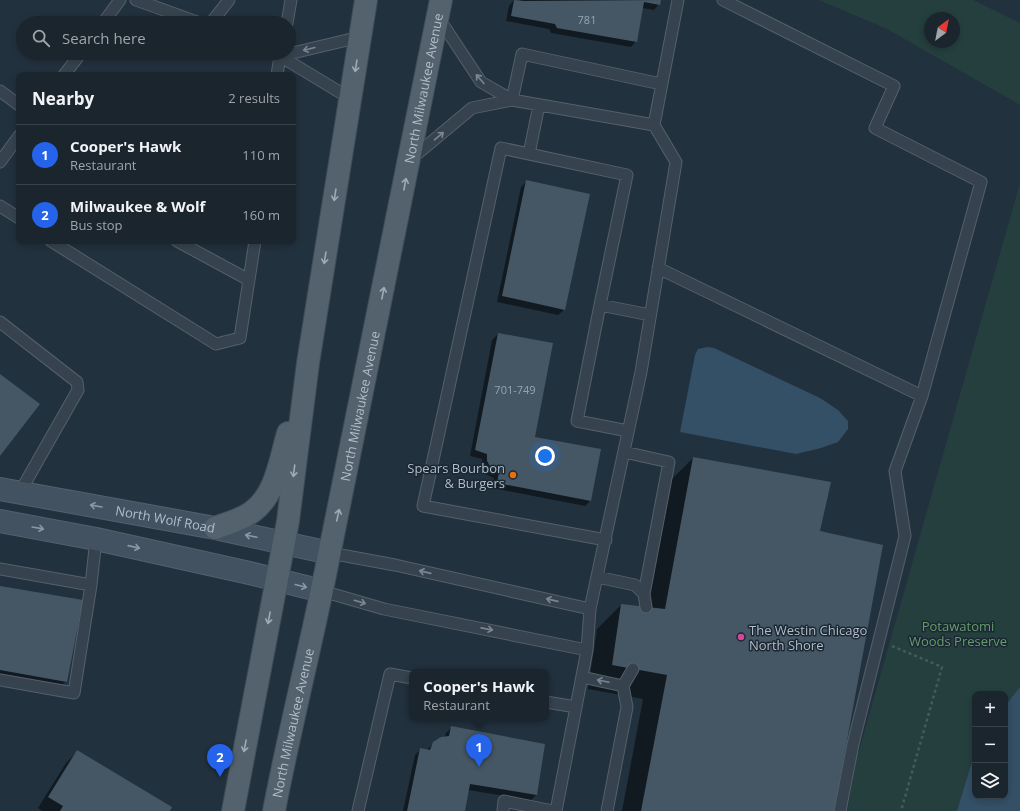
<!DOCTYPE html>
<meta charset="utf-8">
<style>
:root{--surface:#1a252e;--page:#27313a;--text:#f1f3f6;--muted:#9fa5aa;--line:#38424a;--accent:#2563eb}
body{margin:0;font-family:"Open Sans",sans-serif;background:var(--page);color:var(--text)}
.controls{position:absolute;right:12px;bottom:12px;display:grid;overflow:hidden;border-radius:8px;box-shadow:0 2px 6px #0003}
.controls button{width:36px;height:36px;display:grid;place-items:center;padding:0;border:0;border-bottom:1px solid var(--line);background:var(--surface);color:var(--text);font:20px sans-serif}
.compass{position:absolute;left:924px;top:12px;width:36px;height:36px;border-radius:50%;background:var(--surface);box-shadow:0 2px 6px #0003;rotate:32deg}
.you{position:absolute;left:545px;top:456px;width:14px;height:14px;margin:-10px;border:3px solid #fff;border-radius:50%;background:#1a73e8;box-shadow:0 0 0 6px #1a73e833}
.badge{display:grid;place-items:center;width:26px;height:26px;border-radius:50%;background:var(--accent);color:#fff;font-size:13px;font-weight:700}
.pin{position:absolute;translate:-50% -33px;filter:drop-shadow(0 1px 2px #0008)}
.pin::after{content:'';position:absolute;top:21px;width:14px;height:12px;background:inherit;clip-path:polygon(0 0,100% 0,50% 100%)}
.popup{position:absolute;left:409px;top:669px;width:140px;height:52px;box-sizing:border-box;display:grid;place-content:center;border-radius:8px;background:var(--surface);filter:drop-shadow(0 1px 3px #0005);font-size:13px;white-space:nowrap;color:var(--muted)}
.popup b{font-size:15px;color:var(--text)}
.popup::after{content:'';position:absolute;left:50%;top:100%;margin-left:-8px;border:8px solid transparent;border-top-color:var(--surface)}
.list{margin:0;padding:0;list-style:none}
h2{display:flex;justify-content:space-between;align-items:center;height:52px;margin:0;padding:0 16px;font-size:17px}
h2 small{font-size:13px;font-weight:400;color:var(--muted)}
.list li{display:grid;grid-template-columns:26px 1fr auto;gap:12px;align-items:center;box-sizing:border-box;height:60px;padding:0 16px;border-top:1px solid var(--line)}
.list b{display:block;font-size:15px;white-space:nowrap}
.list p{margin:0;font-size:13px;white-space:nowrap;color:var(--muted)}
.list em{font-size:13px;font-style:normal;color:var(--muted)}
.icon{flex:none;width:22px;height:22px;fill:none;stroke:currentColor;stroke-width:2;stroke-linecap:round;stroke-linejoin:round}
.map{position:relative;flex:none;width:1020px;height:811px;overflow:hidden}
.search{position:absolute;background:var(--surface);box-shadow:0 2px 6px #0003;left:16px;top:16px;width:280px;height:44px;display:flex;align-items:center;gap:10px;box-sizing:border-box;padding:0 14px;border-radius:22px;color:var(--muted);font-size:15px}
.panel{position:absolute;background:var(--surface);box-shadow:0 2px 6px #0003;left:16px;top:72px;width:280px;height:172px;border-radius:8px}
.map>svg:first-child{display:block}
.green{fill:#243f3e;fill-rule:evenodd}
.water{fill:#345066}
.shadow{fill:#0007}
.building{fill:#455764}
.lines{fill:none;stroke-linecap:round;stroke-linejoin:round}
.service-casing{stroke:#54606c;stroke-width:13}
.secondary-casing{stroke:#54606c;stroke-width:24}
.primary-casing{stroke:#3f4c57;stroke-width:24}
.path{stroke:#425b5b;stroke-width:2.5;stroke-dasharray:3 3;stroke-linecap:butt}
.service{stroke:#36434e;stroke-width:11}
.secondary{stroke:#435261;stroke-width:22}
.primary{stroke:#54626e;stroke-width:22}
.oneway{stroke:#7a8692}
.oneway2{stroke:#9eabb7}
.oneway3{stroke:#8a98a5}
.food-dot{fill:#e8710a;stroke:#1b2833;stroke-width:1.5}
.hotel-dot{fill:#d1479c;stroke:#1b2833;stroke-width:1.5}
.labels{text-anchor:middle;stroke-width:3;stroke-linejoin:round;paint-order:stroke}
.number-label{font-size:11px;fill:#96a4b0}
.street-label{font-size:13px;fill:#b1bdc9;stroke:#1b2833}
.poi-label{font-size:13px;fill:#b1bdc9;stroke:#1b2833;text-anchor:end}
.park-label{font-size:13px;fill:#679c6c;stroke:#1b2833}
</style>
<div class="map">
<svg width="1020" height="811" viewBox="0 0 1020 811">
<rect width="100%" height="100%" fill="#22313e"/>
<path class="green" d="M819,0h154l47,23v82l-133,-76zM930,18h24v24h-24z
M1020,183v628h-173l9,-50zM975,694h30v102h-30z"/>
<path class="water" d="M708,347l6,1 106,50 18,12 10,11v8l-10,13 -17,6 -25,6 -116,-22 15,-77 3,-6z
M1020,687v124h-63l18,-59v44h30v-90z"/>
<path class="shadow" d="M514,0l6,1v-1h140l-1,4 -5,6 -12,-2 -6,33 -5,6 -80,-14 -2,-4 -43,-8 3,-15z
M527,181l37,129 -6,5 -61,-13 24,-115z
M498,334l36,103 57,63 -6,6 -93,-18 2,-10 -9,-4 -3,-7v-8l-12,-3 22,-116z
M693,458l126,74 14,279h-211l21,-112 -55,-10 9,-60 24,-24 25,3 23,-126z
M0,587l66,94 -6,6 -60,-10z
M452,727l84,68 -5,5 -63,-10 -4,21h-61l12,-56 6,-6 6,1 7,-7 11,-6 1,-4z
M77,752l92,59h-127l-4,-3 28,-45z"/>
<path class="building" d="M514,0l10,1 137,-1 -1,5 -16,-3 -7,40 -80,-14 -2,-4 -44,-8z
M526,180l64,14 -25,116 -63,-14z
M498,333l55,10 -18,94 66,12 -10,52 -94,-18 2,-11 -8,-4 -4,-7v-7l-12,-4z
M0,374l40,30 -40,52z
M693,457l138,25 -11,49 63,14 -49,266h-193l26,-136 -55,-10 9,-61 44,5z
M0,586l83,14 -16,82 -67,-12z
M451,726l94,18 -8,51 -67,-11 -5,27h-58l13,-63 10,2 3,-8 8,-5 8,-1z
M77,750l95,57 -2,4h-110l3,-5 -15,-9z"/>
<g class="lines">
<defs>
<path id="service" d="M136,0l64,23
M723,0l171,86 -19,42 106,54 -59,214 -27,75 10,65 -52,208 -13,67
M438,17l43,65 31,18
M103,23l17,-23
M211,23l18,-23
M287,23l4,-23
M272,53l8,3 -3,19
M64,75l17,-22
M0,91l19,14
M351,99l-71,-43 80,-19
M512,100l10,-46 139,30
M529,154l10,-49
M411,159l61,-51 40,-8 142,25
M0,162l19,-26
M0,206l19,12
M51,241l165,103 24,-6 15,-97
M177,241l72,39
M658,268l264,128
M600,305l-23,116 51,10
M0,322l77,60 1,8 -58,102
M624,452l45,10 -25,132
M606,540l-183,-34 78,-358 126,27 -27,130 50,10
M330,553l65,12 195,44
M0,569l91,16
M597,577l38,8 9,9 2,13
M322,591l62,18 203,41
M582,677l41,9
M0,680l74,13 17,-108 5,-46
M546,702l30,5
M358,811l32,-137 22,4
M503,811l1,-10 49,10
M556,811l31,-161 3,-41 51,-237 35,-210 -22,-37 24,-125
M607,811l20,-104 -4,-21 10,-17"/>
<g id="secondary">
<path id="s1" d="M0,489l215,39 115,25"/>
<path d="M0,521l96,18 149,33 77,19"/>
</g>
<g id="primary">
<path d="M215,528c12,-5 26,-8 37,-16 24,-17 28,-52 36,-79"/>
<path d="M233,811l55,-290 20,-158 58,-363"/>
<path id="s2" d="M274,811c15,-79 35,-157 51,-236 40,-191 78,-383 116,-575"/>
</g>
</defs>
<use href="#service" class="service-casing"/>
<use href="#secondary" class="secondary-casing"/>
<use href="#primary" class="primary-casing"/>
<path class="path" d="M892,646l50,21 -41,144"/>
<use href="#service" class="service"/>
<use href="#secondary" class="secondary"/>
<use href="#primary" class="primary"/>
</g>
<defs><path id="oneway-shaft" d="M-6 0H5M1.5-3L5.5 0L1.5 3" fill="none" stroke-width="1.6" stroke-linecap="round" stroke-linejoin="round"/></defs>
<g class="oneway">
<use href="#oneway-shaft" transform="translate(309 49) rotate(166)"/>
<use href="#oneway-shaft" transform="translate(480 79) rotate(-131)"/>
<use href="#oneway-shaft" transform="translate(439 136) rotate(-40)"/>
<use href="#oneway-shaft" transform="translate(425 572) rotate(-167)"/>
<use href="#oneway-shaft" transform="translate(552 600) rotate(-167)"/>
<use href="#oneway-shaft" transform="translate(360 602) rotate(16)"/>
<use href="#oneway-shaft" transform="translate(487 629) rotate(11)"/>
<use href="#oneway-shaft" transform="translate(603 681) rotate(-168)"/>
</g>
<g class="oneway2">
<use href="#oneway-shaft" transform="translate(356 66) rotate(99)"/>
<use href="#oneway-shaft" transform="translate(405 184) rotate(-79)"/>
<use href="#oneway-shaft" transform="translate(335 195) rotate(99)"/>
<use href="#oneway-shaft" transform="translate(325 258) rotate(99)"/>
<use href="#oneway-shaft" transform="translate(383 293) rotate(-79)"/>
<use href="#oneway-shaft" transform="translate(294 471) rotate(97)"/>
<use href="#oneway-shaft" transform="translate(338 515) rotate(-78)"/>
<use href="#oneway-shaft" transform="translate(269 618) rotate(101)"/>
<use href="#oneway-shaft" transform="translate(245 746) rotate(101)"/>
</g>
<g class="oneway3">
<use href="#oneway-shaft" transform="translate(96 506) rotate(-170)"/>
<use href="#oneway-shaft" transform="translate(38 528) rotate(10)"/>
<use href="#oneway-shaft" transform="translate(251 536) rotate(-168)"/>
<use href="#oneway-shaft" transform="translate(134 547) rotate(13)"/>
<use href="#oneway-shaft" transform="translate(301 586) rotate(14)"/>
</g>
<circle class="food-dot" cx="513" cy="475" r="4"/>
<circle class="hotel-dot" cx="741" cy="637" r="4"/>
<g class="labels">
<g class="number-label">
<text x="587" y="24">781</text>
<text x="515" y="394">701-749</text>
</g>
<g class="street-label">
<text dy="5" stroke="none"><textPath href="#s2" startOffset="738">North Milwaukee Avenue</textPath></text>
<text dy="5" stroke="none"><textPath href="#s2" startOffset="414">North Milwaukee Avenue</textPath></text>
<text dy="5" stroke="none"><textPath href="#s1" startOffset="168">North Wolf Road</textPath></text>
<text dy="5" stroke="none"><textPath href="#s2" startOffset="90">North Milwaukee Avenue</textPath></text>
</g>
<g class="poi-label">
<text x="505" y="473">Spears Bourbon<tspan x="505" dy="15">&amp; Burgers</tspan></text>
<text x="749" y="635" text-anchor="start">The Westin Chicago<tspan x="749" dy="15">North Shore</tspan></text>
</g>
<g class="park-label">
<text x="958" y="631">Potawatomi<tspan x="958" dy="15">Woods Preserve</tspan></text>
</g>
</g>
</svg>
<div class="controls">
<button>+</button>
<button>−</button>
<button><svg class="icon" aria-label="layers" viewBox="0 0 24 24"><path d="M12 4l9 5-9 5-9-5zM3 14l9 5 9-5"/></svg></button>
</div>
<svg class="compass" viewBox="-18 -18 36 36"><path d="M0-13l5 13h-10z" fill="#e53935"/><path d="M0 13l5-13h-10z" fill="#9fa5aa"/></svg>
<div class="you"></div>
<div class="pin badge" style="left:479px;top:767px">1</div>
<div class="popup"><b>Cooper's Hawk</b>Restaurant</div>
<div class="pin badge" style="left:220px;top:777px">2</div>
<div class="search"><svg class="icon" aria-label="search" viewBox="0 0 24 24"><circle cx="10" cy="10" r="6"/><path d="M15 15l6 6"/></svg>Search here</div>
<section class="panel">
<h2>Nearby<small>2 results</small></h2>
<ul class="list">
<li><span class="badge">1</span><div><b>Cooper's Hawk</b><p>Restaurant</p></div><em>110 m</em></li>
<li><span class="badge">2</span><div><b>Milwaukee &amp; Wolf</b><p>Bus stop</p></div><em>160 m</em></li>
</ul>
</section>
</div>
